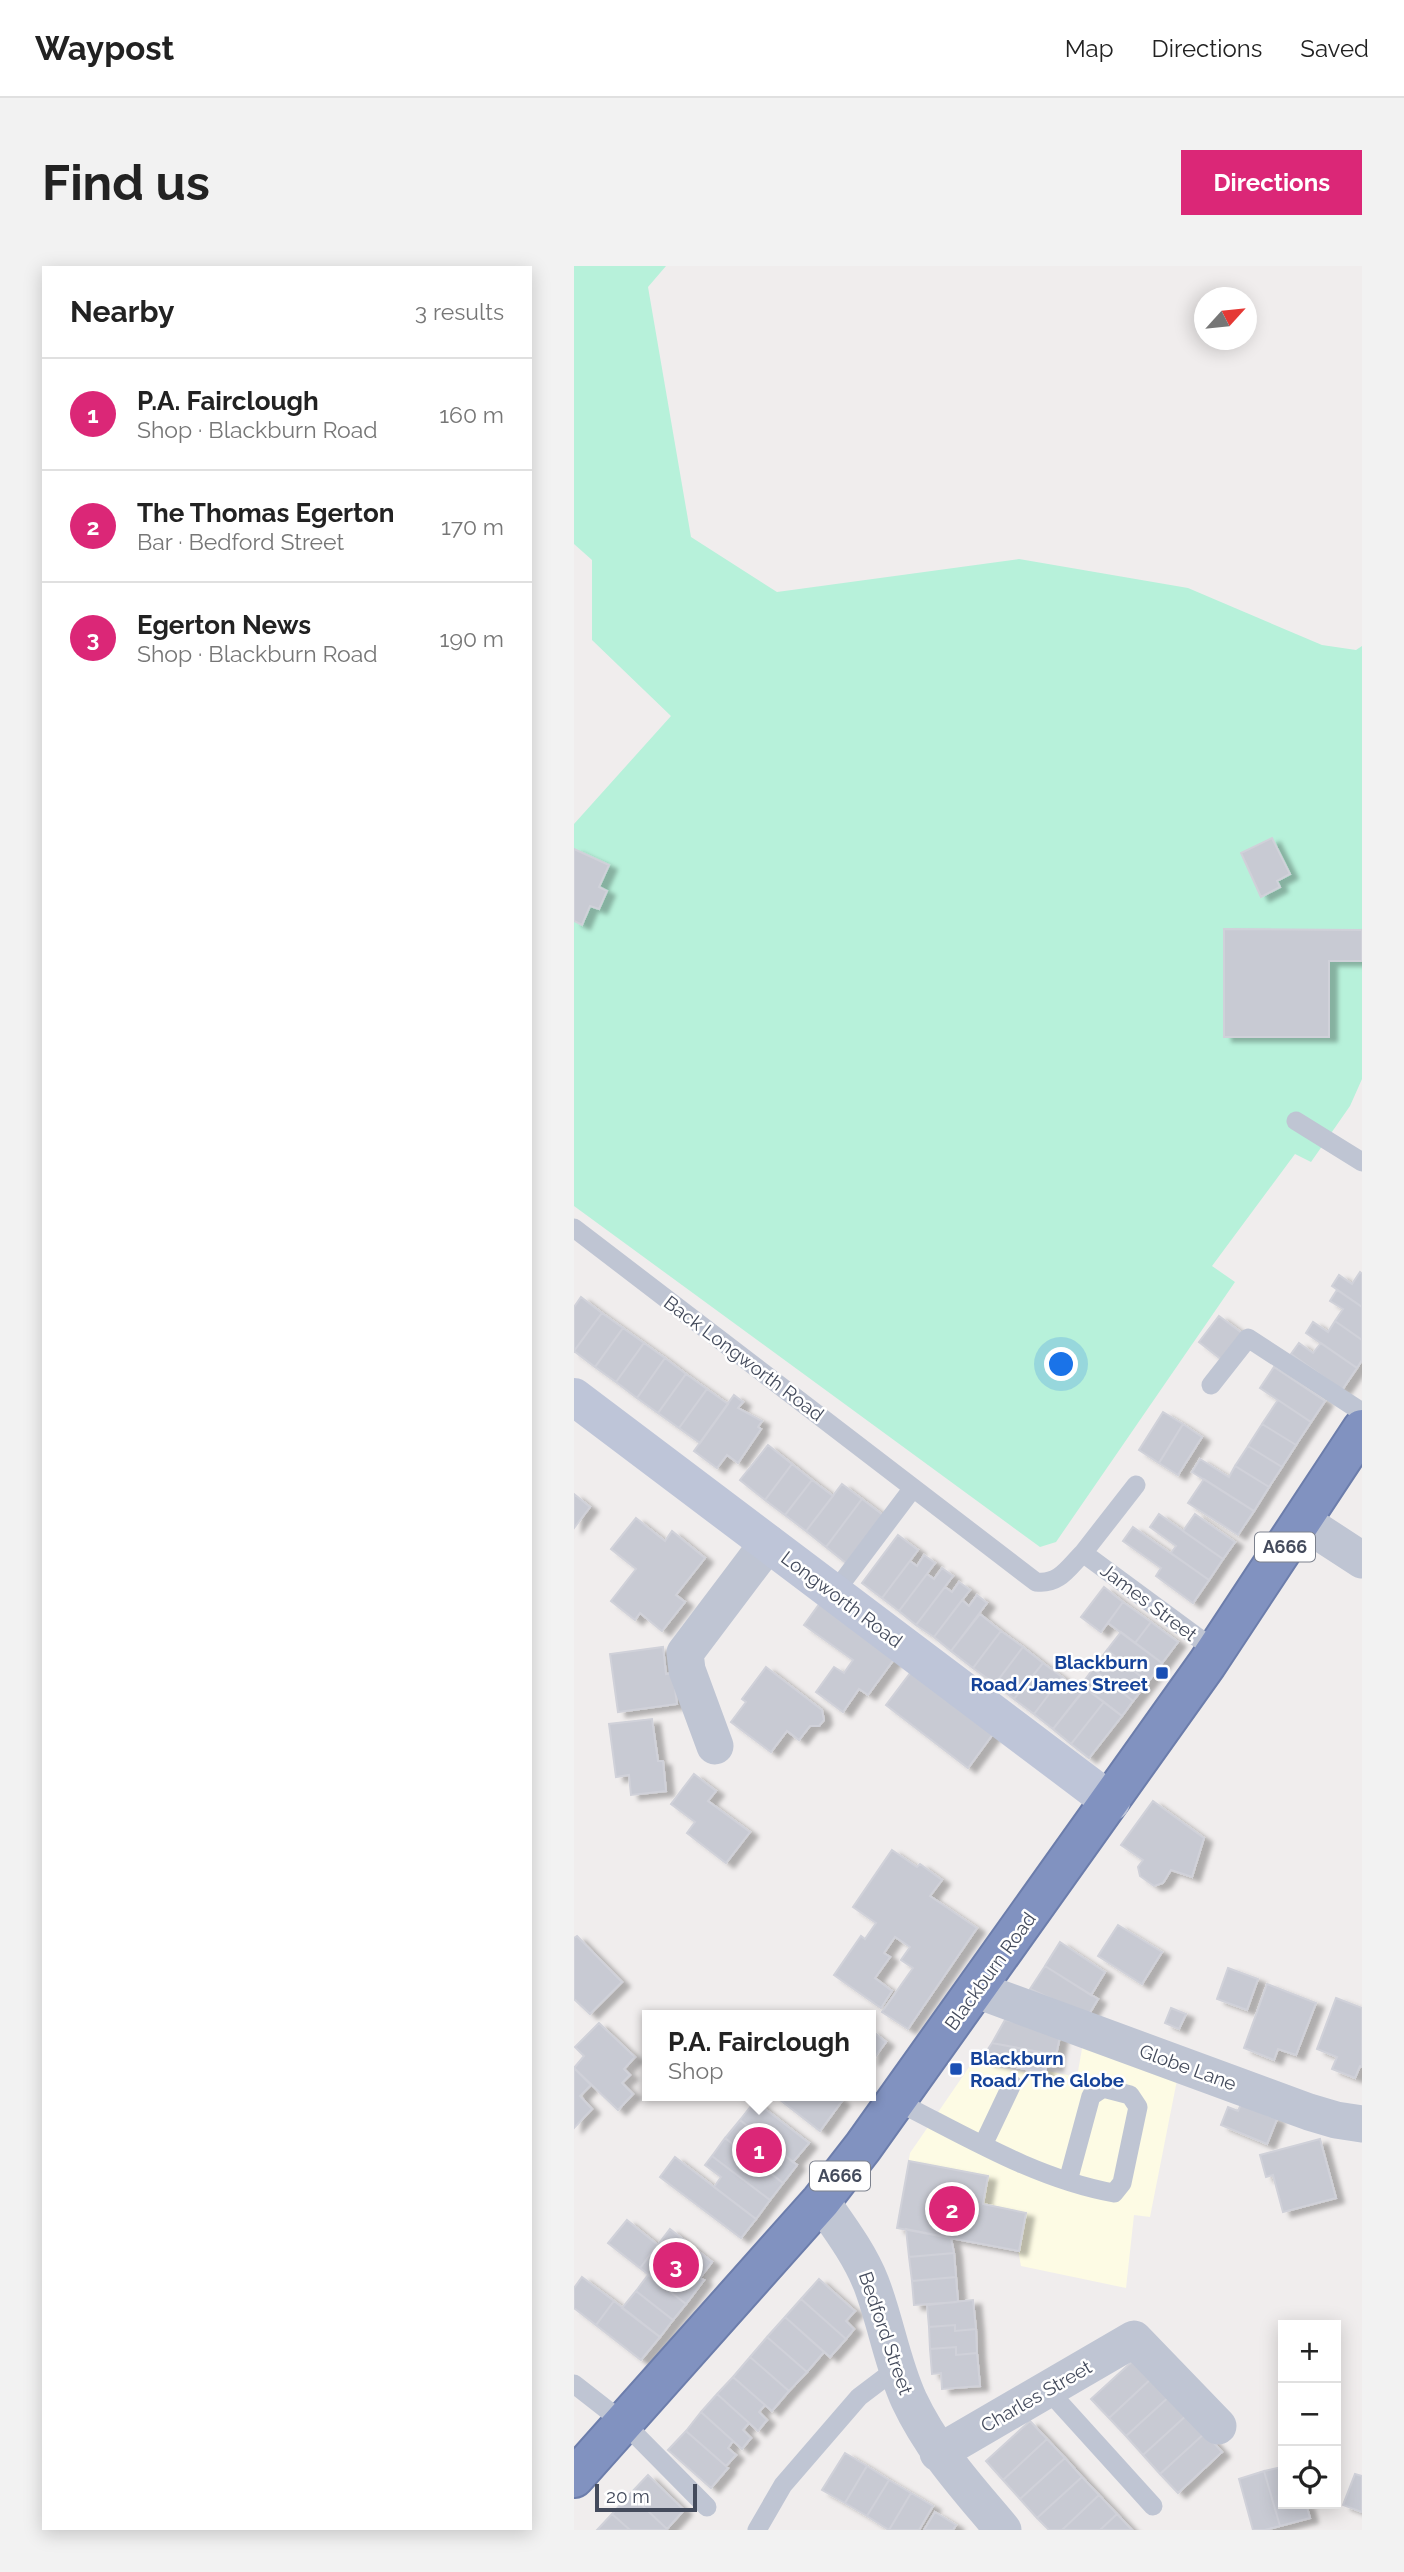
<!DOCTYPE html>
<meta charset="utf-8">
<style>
:root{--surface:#fff;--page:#f2f2f2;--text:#222;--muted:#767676;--line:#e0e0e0;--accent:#db2777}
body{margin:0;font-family:Raleway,sans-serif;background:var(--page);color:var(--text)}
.controls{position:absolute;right:21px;bottom:21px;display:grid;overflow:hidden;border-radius:0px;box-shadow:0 4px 18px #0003}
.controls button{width:63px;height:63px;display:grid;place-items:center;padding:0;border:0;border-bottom:2px solid var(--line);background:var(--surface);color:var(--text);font:35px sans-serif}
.compass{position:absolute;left:620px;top:21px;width:63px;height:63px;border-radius:50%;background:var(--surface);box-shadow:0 4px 18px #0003;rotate:63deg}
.scale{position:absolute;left:21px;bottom:18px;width:102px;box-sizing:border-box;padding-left:7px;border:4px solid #444b5c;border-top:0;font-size:19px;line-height:24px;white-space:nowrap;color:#444b5c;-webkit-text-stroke:5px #fff;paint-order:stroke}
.you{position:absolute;left:488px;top:1099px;width:24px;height:24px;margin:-18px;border:5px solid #fff;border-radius:50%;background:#1a73e8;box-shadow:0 0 0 10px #1a73e833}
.badge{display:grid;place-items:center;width:46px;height:46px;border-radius:50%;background:var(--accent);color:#fff;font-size:23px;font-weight:700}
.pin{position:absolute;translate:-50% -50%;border:4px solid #fff;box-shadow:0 2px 7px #0006}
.popup{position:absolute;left:68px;top:1744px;width:234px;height:91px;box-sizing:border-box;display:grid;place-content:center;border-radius:0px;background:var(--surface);filter:drop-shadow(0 2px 5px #0005);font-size:23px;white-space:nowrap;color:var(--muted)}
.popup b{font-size:26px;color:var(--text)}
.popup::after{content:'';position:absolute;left:50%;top:100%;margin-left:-14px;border:14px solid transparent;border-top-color:var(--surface)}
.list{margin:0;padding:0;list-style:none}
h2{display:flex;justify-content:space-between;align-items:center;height:91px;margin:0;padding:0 28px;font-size:30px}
h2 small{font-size:23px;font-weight:400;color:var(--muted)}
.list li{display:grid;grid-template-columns:46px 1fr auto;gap:21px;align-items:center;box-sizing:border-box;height:112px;padding:0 28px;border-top:2px solid var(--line)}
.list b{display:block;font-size:26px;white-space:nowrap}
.list p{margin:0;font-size:23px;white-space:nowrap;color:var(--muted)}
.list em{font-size:23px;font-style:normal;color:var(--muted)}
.icon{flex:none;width:38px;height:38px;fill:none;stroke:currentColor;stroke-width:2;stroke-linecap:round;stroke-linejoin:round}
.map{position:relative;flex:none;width:788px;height:2264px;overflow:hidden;border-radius:0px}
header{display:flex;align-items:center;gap:42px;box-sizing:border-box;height:98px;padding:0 35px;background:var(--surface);border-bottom:2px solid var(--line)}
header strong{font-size:33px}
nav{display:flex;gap:38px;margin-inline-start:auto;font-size:24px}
.intro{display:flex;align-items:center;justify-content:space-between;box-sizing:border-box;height:168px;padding:0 42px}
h1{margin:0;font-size:49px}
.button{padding:18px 32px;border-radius:0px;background:var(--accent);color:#fff;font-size:24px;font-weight:700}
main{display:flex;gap:42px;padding:0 42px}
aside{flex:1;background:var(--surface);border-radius:0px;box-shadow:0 4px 18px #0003}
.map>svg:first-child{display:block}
.commercial{fill:#fdfbe4}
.green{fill:#b7f1da}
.building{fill:#c8cad3;stroke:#d0d1d9;stroke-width:2;filter:url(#shadow)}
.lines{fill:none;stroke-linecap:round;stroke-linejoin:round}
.highway-casing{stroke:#6c7dab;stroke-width:42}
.lane{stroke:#bfc5d3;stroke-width:19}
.street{stroke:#bfc5d3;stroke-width:37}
.secondary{stroke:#bec5d8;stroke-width:38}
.highway{stroke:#8192c0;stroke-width:38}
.transit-dot{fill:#1a4fb4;stroke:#fff;stroke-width:2.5}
.labels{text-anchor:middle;stroke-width:5;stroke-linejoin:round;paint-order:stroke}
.shield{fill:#fff;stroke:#7c818d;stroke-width:2}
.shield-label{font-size:18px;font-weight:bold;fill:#444b5c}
.street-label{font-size:19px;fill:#444b5c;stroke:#fff}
.transit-label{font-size:19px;font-weight:bold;fill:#164399;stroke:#fff;text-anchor:end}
</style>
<header>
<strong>Waypost</strong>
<nav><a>Map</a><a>Directions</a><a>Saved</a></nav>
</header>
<div class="intro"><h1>Find us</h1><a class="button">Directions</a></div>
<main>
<aside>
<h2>Nearby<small>3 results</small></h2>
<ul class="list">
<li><span class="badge">1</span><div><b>P.A. Fairclough</b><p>Shop · Blackburn Road</p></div><em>160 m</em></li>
<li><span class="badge">2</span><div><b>The Thomas Egerton</b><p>Bar · Bedford Street</p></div><em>170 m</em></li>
<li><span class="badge">3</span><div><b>Egerton News</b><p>Shop · Blackburn Road</p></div><em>190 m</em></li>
</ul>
</aside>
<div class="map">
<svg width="788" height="2264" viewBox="0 0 788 2264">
<defs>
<filter id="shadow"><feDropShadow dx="8" dy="4.5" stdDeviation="2" flood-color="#0004"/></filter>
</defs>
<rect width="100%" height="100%" fill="#f0eded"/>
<path class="commercial" d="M509,1777l94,37 -27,137 -16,-2 -8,73 -105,-22 -3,-16 -121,-22 13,-75 66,-96 8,7 63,13 1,-6 29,6z"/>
<path class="green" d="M0,0h92l-18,21 43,250 86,55 242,-33 169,29 134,57 34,5 6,-4v433l-12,27 -39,56 -16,-8 -83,112 23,16 -179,260 -16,5 -466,-341v-382l97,-108 -79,-76v-80l-18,-16z"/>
<path class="building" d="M698,572l18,36 -13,7 3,6 -19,10 -20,-44z
M0,583l35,16 -10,22 8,4 -8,18 -9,-3 -8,19 -8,-4z
M650,663l138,1v31h-33v76h-105z
M786,1006l2,2v33l-30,-21 7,-11 13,9z
M763,1024l25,17v33l-27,-19 8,-12 -13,-8z
M7,1031l21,16 -28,38v-44z
M28,1047l21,15 -28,39 -21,-16z
M645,1050l23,17 -20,27 -23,-18z
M761,1055l27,19v20l-5,8 -51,-35 7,-11 15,10z
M49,1062l21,15 -28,39 -21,-15z
M70,1077l21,15 -28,40 -21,-16z
M725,1077l14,10 8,-10 36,25 -15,22 -51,-36z
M91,1092l21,16 -28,39 -21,-15z
M700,1101l51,34 -14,21 -51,-34z
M112,1108l21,15 -28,39 -21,-15z
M133,1123l21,15 -28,39 -21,-15z
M160,1129l9,7 -5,6 24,13 -4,6 3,2 -23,34 -11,-8 -10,13 -23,-17z
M704,1134l33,22 -15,23 -34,-21z
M589,1146l20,12 -24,39 -20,-13z
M609,1158l19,13 -24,38 -19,-12z
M688,1158l34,21 -14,22 -34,-21z
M194,1179l24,19 -27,36 -25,-20z
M674,1180l34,21 -13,20 -34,-21z
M626,1193l29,18 6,-11 34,21 -15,24 -62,-39z
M218,1198l20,16 -27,35 -20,-15z
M630,1213l50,32 -16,24 -50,-32z
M238,1214l21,16 -27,35 -21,-16z
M268,1218l20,15 -36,48 -20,-16z
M0,1228l16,13 -16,21z
M288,1233l21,16 -37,48 -20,-16z
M585,1248l64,45 -14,21 -38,-27 5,-7 -26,-19z
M621,1248l40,28 -12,17 -40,-28z
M62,1252l29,23 7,-10 33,27 -29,37 9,7 -23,29 -22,-18 -5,7 -24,-19 25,-32 -25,-20z
M559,1261l76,53 -16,23 -37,-27 5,-8 -38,-27z
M324,1269l20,15 -36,48 -20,-15z
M350,1289l11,8 -36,48 -17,-13 28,-37 7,5z
M368,1302l11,8 -37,49 -17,-14 28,-37 7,5z
M385,1316l11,8 -36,47 -18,-12 29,-38 7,5z
M530,1321l19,15 -22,30 -20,-15z
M403,1329l10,8 -36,48 -17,-14 28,-37 7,6z
M549,1336l28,20 -16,21 -27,-20z
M246,1337l75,55 -27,37 -9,-6 -16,23 -27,-20 18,-25 10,6 9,-13 -49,-35z
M406,1348l21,17 -28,37 -22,-17z
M577,1356l27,20 -16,21 -27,-20z
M427,1365l22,16 -28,37 -22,-16z
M547,1366l41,31 -14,19 -41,-32z
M89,1381l3,27 7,-1 4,31 -59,8 -8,-58z
M449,1381l20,16 -29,36 -19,-15z
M533,1384l41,32 -15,19 -40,-32z
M469,1397l19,14 -28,37 -20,-15z
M192,1401l56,43 2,10 -5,6h-9l-11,14 -12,-9 -16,21 -40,-30 15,-20 -4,-3z
M519,1403l40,32 -11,15 -41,-31z
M337,1406l82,62 -25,34 -82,-63z
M488,1411l20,16 -29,36 -19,-15z
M511,1422l19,14 -33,42 -18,-15z
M530,1436l18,14 -33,42 -18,-14z
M78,1453l6,42h5l3,30 -35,4 -2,-20 -13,2 -7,-53z
M120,1508l22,17 -8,10 42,31 -24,31 -39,-30 8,-11 -24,-18z
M579,1535l51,37 -12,39 -21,-7 -8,13 -9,3 -14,-10 -2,-9 5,-7 -22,-15z
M318,1584l25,17 3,-3 22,16 -12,16 47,32 -69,101 -26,-17 31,-44 -12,-8 9,-13 -15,-10 -11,16 6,4 -15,21 17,13 -11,17 -47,-33 27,-39 4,3 11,-16 -23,-16z
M544,1659l44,27 -20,32 -44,-28z
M3,1670l45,46 -32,32 -16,-15v-61z
M486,1676l45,30 -14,23 -46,-29z
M471,1700l53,33 -10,17 -58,-27z
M654,1702l30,11 -11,31 -30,-11z
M693,1718l49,19 -20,52 -18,-6 -4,11 -30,-12z
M762,1732l26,10v59l-2,-1 -5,12 -23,-9 5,-12 -20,-8z
M597,1742l15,6 -7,15 -14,-6z
M431,1754l56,12 -5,23 -64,-12z
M25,1757l36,34 -11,12 6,6 -8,8 11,11 -15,16 -44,-42 10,-12 -9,-9z
M297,1764l15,12 -14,19 -1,-1z
M418,1777l64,12 -1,12 -9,-1 -1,7 -59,-12 -2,-6z
M0,1802l17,17 -11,11 12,13 -18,19z
M201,1830h60l7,5 -22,30z
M181,1835l54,42 -16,19 -53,-42z
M667,1838l36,15 -10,25 -46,-19 7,-18 10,4z
M166,1854l57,45 -14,18 -58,-45z
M151,1872l58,45 -13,17 -58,-44z
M746,1873l16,59 -53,14 -10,-37 -7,2 -6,-22z
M138,1890l58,44 -14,19 -42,-32 7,-10 -16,-12z
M101,1891l81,62 -15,19 -81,-61z
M335,1895l79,15 -5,28 43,9 -7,38 -122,-23z
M53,1954l31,25 -18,23 -32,-25z
M96,1963l42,33 -12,16 4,2 -18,24 -46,-36z
M332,1963l45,9 3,15 -45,4z
M380,1987l2,24 -44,4 -3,-24z
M74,2009l38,29 -13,16 -37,-29z
M8,2011l32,24 -18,24 -22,-17v-20z
M382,2011l2,25 -44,3 -2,-24z
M245,2013l36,32 -9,10 8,8 -8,10 -45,-40z
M62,2025l37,29 -13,17 -38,-29z
M227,2033l45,40 -16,18 -45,-40z
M399,2034l3,29 -21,2v-6l-26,2 -2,-22z
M40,2035l46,36 -19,23 -45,-35z
M211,2051l39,35 -17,20 -40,-35z
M381,2059v6l21,-2 1,24 -21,2v-8l-26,2 -1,-22z
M193,2071l40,35 -18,19 -39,-34z
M382,2081v8l21,-2 3,33 -38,3 -1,-16 -9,1 -2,-25z
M176,2091l39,34 -17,20 -39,-34z
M562,2092l17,19 -44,41 -18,-19z
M159,2111l32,28 -6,7 8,8 -9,11 -41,-37z
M579,2111l18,18 -45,41 -17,-18z
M143,2128l32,29 -6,7 8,8 -9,11 -41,-37z
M597,2129l17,19 -45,41 -17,-19z
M127,2146l32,29 -5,7 8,7 -10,11 -40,-35z
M614,2148l17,19 -45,41 -17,-19z
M456,2155l17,18 -44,41 -17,-19z
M112,2165l42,37 -17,20 -43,-38z
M631,2167l17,19 -44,41 -18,-19z
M473,2173l18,19 -45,41 -17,-19z
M271,2187l22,13 -22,37 -23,-13z
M491,2192l17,19 -45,41 -17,-19z
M293,2200l22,14 -22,36 -22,-13z
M708,2201l1,37h23l4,14 -30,8 -16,-55z
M690,2205l16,55 -15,4h-12l-14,-51z
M781,2208l7,2v36l-19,-7z
M74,2209l36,35 -17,19 -37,-35z
M508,2211l17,18 -37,35h-13l-12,-12z
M315,2214l22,13 -22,37 -22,-14z
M337,2227l22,13 -14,24h-30z
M56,2228l37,35 -1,1h-36l-18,-16z
M525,2229l18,19 -17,16h-38z
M361,2246l21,13 -3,5h-29z
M38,2248l18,16h-33z
M543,2248l15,16h-32z"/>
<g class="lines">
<defs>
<path id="highway" d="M0,2212l247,-277 42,-54 344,-483 155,-235"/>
</defs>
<use href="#highway" class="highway-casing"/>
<path class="lane" d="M722,855l66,41
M0,962l462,354c23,3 32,-14 47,-29
M637,1119l37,-47 114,74
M562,1219l-53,68 133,98
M260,1327l79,-105
M322,1835c70,35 140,78 218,92l8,-10 16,-76 -8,-12 -27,-7 -12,8 -23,85
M409,1879l29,-61
M0,2118l50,39 83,84
M473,2123l106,117
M183,2264l26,-45 76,-88 37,-28"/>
<path class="street" d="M728,1255l60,39
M141,1480l-28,-76 -2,-17 83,-110
M403,1724l332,122 27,8 26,4
M247,1935c18,26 38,52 50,82 15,39 21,80 38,117 24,51 59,88 94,130
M364,2187l196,-114 84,87"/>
<path class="secondary" d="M0,1131l537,405"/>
<use href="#highway" class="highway"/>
</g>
<g class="transit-dot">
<rect x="581" y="1400" width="14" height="14" rx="3.5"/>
<rect x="375" y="1796" width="14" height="14" rx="3.5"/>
</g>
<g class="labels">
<g class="shield">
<rect x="681" y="1266.5" width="60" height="29" rx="5"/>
<rect x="236" y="1895.5" width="60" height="29" rx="5"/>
</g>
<g class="shield-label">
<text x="711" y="1287">A666</text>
<text x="266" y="1916">A666</text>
</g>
<g class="street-label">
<text transform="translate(170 1092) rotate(37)" y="7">Back Longworth Road</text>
<text transform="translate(268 1333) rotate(37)" y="7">Longworth Road</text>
<text transform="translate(575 1336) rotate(37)" y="7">James Street</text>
<text transform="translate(416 1705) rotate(-54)" y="7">Blackburn Road</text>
<text transform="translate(614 1801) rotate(20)" y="7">Globe Lane</text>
<text transform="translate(312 2067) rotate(71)" y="7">Bedford Street</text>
<text transform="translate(462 2130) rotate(-30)" y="7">Charles Street</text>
</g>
<g class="transit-label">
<text x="574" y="1403">Blackburn<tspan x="574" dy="22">Road/James Street</tspan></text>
<text x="396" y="1799" text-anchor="start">Blackburn<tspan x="396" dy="22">Road/The Globe</tspan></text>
</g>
</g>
</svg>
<div class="controls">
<button>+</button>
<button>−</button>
<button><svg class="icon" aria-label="locate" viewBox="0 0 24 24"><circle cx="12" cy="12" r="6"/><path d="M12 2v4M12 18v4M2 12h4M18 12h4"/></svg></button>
</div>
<svg class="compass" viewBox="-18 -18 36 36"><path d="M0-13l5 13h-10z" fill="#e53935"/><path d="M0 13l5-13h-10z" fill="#767676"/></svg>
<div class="scale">20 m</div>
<div class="you"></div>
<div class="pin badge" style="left:185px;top:1884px">1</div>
<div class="popup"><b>P.A. Fairclough</b>Shop</div>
<div class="pin badge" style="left:378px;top:1943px">2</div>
<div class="pin badge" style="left:102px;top:1999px">3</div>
</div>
</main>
